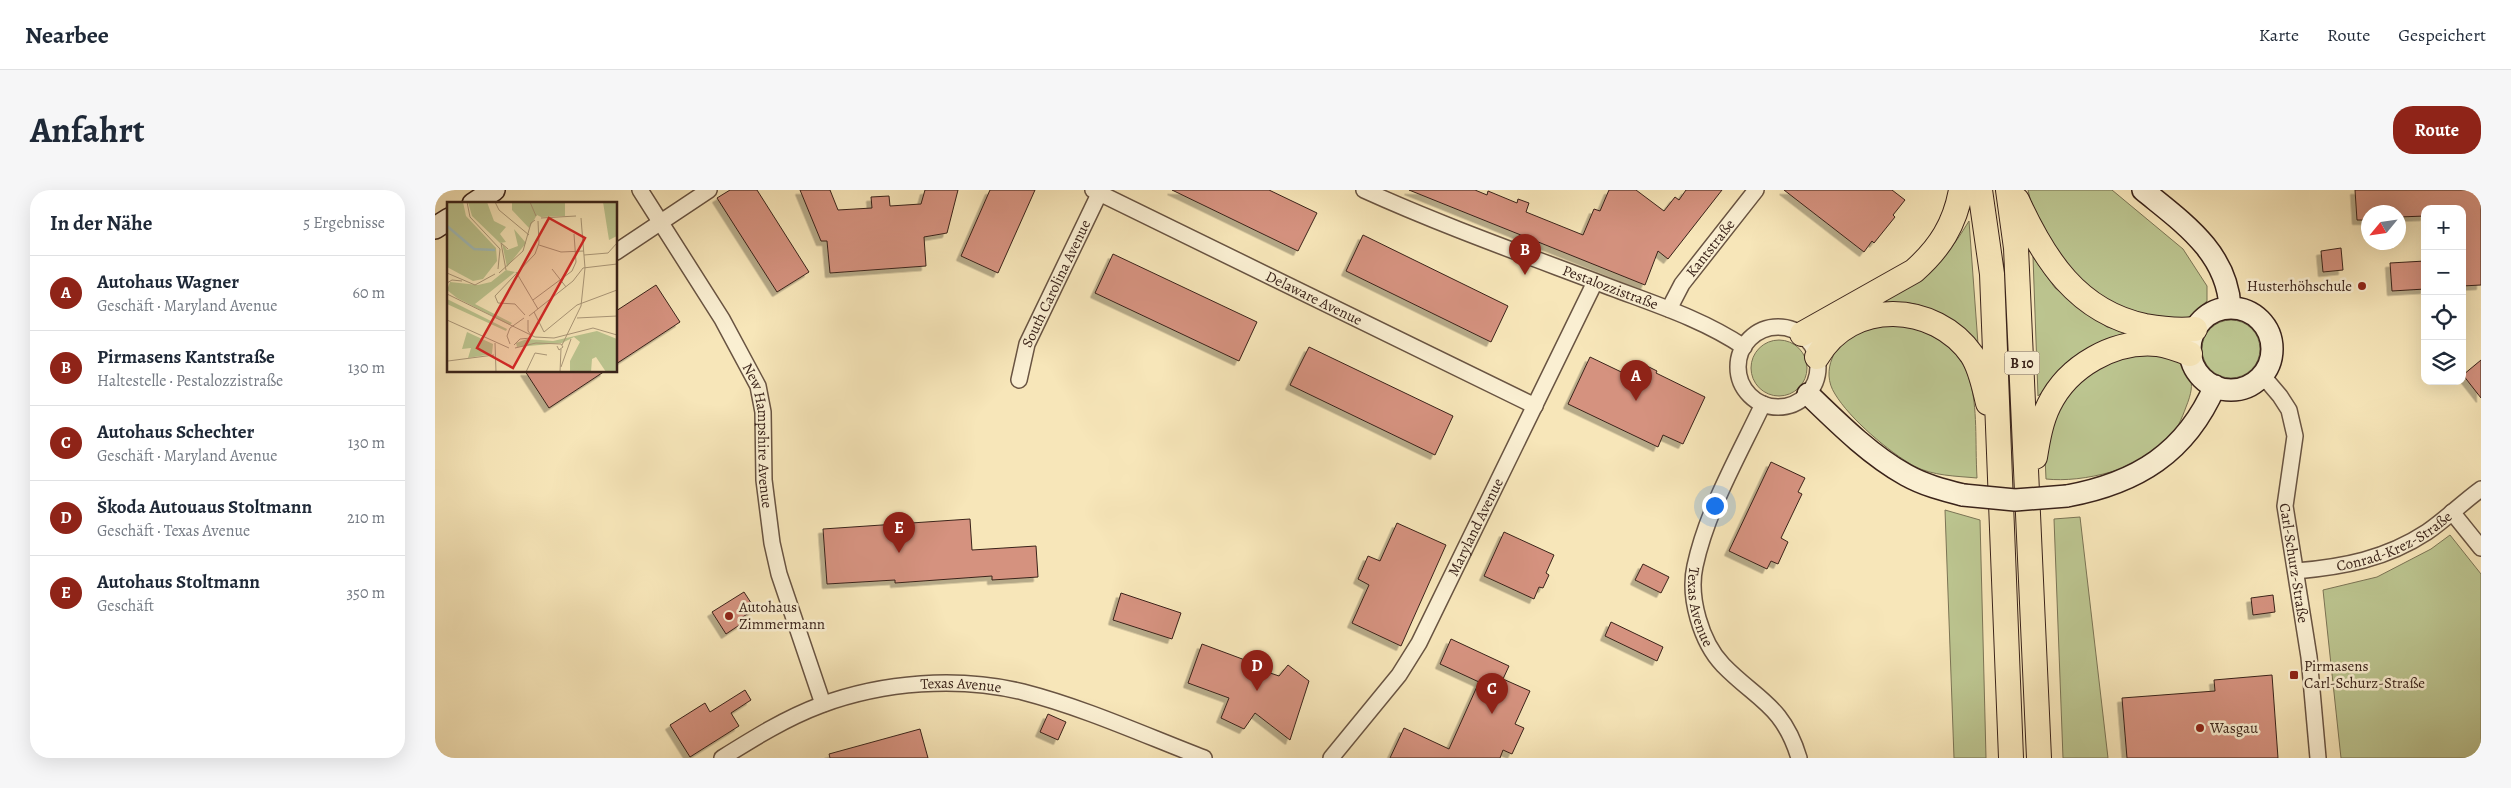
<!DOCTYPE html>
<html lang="de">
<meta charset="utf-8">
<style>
:root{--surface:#fff;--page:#f6f6f7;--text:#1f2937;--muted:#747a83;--line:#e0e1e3;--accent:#8f2418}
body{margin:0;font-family:Alegreya,serif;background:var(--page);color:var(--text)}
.controls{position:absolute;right:15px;top:15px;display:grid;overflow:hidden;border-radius:10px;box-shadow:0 5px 20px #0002}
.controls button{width:45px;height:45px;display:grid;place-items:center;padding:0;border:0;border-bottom:1px solid var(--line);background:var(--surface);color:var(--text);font:25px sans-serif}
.compass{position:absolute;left:1926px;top:15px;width:45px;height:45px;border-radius:50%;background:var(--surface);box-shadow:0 5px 20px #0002;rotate:241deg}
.you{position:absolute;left:1279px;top:315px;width:18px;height:18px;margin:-12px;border:4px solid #fff;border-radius:50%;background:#1a73e8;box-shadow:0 0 0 8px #1a73e833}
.badge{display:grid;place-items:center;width:32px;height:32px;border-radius:50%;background:var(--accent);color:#fff;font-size:16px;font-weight:700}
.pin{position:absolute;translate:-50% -41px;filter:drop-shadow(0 1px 2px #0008)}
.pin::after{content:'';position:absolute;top:26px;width:18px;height:15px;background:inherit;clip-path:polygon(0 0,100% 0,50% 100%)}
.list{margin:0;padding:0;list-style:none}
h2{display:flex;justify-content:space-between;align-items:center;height:65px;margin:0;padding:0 20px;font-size:21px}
h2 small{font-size:16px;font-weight:400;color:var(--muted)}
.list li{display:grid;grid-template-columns:32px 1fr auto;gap:15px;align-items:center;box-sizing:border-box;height:75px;padding:0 20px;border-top:1px solid var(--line)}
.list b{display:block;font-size:19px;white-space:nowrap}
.list p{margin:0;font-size:16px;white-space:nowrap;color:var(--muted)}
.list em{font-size:16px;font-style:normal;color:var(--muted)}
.icon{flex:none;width:28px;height:28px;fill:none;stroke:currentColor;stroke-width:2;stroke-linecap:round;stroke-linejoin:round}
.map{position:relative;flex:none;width:2046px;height:568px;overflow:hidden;border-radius:20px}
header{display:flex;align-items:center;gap:30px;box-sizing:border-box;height:70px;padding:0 25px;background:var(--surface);border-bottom:1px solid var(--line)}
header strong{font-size:24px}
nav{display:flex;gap:28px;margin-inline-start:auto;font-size:18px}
.intro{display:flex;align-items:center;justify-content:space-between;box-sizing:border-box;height:120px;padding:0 30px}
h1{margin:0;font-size:35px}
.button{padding:12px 22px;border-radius:20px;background:var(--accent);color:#fff;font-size:18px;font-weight:700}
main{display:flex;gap:30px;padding:0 30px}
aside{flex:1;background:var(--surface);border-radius:20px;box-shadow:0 5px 20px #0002}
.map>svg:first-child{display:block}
.green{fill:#bcc590;stroke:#7b7455}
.building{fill:#d5927f;stroke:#3a231a;filter:url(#shadow)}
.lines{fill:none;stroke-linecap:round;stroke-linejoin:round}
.minor-casing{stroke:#695442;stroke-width:18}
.secondary-casing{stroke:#3a231a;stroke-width:24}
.trunk-casing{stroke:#3a231a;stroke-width:26}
.minor{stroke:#faefd2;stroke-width:15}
.secondary{stroke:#faefd2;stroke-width:21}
.trunk{stroke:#f7e6b9;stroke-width:24}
.secondary-bridge-casing{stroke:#3a231a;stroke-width:24;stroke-linecap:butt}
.secondary-bridge{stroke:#faefd2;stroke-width:21}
.poi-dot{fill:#8f2418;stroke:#faefd2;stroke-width:2}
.labels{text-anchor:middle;stroke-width:5;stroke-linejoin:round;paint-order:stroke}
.shield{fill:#faefd2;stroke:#746051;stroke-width:1}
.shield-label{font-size:14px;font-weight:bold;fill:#3a231a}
.street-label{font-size:15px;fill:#3a231a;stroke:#faefd2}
.poi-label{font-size:15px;fill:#3a231a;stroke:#faefd2;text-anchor:start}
.inset-river{fill:none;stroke:#a1bdba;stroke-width:2.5}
.inset-road{fill:none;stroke:#ab9879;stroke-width:1}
.view{fill:#d62828;fill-opacity:0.15;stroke:#d62828;stroke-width:2.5}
.inset-edge{fill:none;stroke:#3a231a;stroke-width:2.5}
</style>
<header>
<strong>Nearbee</strong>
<nav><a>Karte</a><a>Route</a><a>Gespeichert</a></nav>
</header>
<div class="intro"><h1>Anfahrt</h1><a class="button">Route</a></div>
<main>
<aside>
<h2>In der Nähe<small>5 Ergebnisse</small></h2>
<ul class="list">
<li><span class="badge">A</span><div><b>Autohaus Wagner</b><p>Geschäft · Maryland Avenue</p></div><em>60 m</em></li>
<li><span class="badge">B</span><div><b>Pirmasens Kantstraße</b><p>Haltestelle · Pestalozzistraße</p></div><em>130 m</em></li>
<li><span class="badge">C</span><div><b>Autohaus Schechter</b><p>Geschäft · Maryland Avenue</p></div><em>130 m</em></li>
<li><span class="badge">D</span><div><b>Škoda Autouaus Stoltmann</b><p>Geschäft · Texas Avenue</p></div><em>210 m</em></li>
<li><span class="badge">E</span><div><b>Autohaus Stoltmann</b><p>Geschäft</p></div><em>350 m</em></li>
</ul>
</aside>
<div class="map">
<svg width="2046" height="568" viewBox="0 0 2046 568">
<defs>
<filter id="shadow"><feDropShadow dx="-4.5" dy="4.5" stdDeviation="0" flood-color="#0004"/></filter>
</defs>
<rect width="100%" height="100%" fill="#f7e6b9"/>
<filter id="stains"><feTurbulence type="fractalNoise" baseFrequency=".004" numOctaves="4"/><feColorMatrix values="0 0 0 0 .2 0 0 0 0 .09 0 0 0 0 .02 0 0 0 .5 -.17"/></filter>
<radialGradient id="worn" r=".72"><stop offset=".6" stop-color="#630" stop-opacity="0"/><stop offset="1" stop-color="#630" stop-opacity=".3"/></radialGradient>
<path class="green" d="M1593,0h84l71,59 24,37v15l-18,16 -25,6 -60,-21 -28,-24 -40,-54z
M1534,31l9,123c-20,-17 -41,-37 -69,-41 -14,-2 -32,4 -46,6 54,-26 74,-35 106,-88z
M1598,67l22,31 52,39 36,8 -37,4 -28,16 -40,41z
M1767 159a29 29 0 1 1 58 0a29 29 0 1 1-58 0Z
M1464,134c89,22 74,79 78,154 -21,-2 -44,-2 -63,-12 -25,-14 -64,-47 -79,-72 -15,-23 0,-52 23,-63 12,-5 28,-6 41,-7z
M1316 178a28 28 0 1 1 56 0a28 28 0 1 1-56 0Z
M1736,165c20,18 26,25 15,52 -4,11 -10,25 -18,34 -27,28 -85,42 -122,38l-1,-23 15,-53 17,-21 24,-16 23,-10z
M1510,320l35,10 6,238h-32z
M1645,327l28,241h-45l-9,-239z
M2015,345l31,39v184h-140l-18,-168 54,-13 54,-28z"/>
<path class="building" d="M295,0h27l52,82 -32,20 -60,-94z
M365,0h30l8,20 34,-2 -1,-11 18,-1 1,10 31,-2 4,-14h33l-11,43 -23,4 2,29 -96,7 -3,-32h-6z
M555,0h45l-37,83 -37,-17z
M737,0h97l48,23 -19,38z
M974,0h66l12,5 1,-4 29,12 1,-4 11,4 -3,9 57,23 11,-26 6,2 9,-21h27l28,21 11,-14 4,3 7,-10h36l-54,69 -10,-8 -13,34z
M1349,0h108l13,10 -12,15 2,2 -21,26 -2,-2 -8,11z
M1920,0h126v95l-19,1v-28h2l-2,-49h-37v7l-26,1v-5h-30v8h-12z
M928,45l145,71 -17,36 -145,-71z
M1906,58l2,22 -20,2 -2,-21z
M678,64l144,68 -18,39 -144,-68z
M1990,71v28l-33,2 -2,-28z
M221,95l24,37 -64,42v-53z
M874,157l144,69 -18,39 -145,-70z
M1155,167l48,23 7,-15 12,6 -1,2 49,24 -22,47 -20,-9 -5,12 -90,-43z
M2046,170v38l-18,-23z
M90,181h80l-56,37z
M1336,272l34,16 -7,14 4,2 -21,44 7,4 -10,22 -7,-3 -4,8 -38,-18z
M535,329l2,31 64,-4 2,31 -46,3v-4l-97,7v-3l-68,4 -4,-55z
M962,333l49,22 -45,101 -49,-23 17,-38 -11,-6 10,-23 12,5z
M1069,342l50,23 -8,18 3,2 -6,13 -4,-1 -5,12 -50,-23z
M1208,374l26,13 -8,16 -26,-13z
M309,402l11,17 -17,11 3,4 -15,10 -14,-22z
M686,403l60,20 -9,26 -59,-19z
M1838,405l2,17 -22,3 -2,-17z
M1176,432l52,25 -6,14 -52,-25z
M1016,449l58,27 -6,13 27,12 -15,33 9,4 -12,26 -9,-4 -3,8h-110l14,-30 45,21 30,-67 -39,-18z
M767,454l43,16 -1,4 35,12 9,-11 21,16 -19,59 -35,-27 -11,16 -23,-11 8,-20 -41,-15z
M1837,485l6,83h-151l-5,-60 93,-7 -1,-11z
M310,500l6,10 -20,13 8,13 -49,31 -20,-32 35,-22 5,9z
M613,524l18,8 -8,18 -18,-8z
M485,539l8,29h-98l-1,-4z"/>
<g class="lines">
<defs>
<g id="minor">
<path id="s1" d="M205,0l82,129 36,67 5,26 1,68 8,63 7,31 44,130"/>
<path id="s2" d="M658,0l442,216"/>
<path id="s3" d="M929,0c75,34 153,62 230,91 50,20 104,35 150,66"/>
<path d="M181,62l93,-62"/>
<path id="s4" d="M1234,119l13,-25 74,-94"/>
<circle cx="1343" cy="177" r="40"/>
<path id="s5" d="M1828,186l17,20 9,14 6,26 -10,70 24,151 9,101"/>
<path id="s6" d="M584,190l8,-36 74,-154"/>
<path id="s7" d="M1328,214c-24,51 -56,106 -68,162 -7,31 6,76 28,99 34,35 60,40 76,93"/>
<path d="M2017,322l29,36"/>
<path id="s8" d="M1861,381c47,-4 90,-12 131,-39 19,-13 36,-30 54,-43"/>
<path id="s9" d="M287,568c32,-20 64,-40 99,-53 62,-23 137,-29 202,-13 62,16 121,43 181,66"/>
<path id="s10" d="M896,568l68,-83 20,-32 176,-361"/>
</g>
<path id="secondary" d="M1708,0c39,32 84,62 87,117
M38,14l21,-14
M0,38l14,-9
M1755 159a41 41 0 1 1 82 0a41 41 0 1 1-82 0Z
M1373,204c30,29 62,61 98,81 18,10 37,15 57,20
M1632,306c70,-13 119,-43 148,-110"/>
<path id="trunk" d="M1545,0l12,84 19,484
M1573,0l8,58 23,510
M1582,10c27,59 60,112 128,126 17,3 32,5 50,3
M1367,144l112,-63c26,-23 41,-47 47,-81
M1382,167c34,-59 118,-55 155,-2 9,14 12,32 16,48
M1600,267c3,-18 6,-36 14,-52 19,-39 65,-65 108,-61 12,2 23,6 33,10"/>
</defs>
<use href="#minor" class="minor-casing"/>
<use href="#secondary" class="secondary-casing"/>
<use href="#trunk" class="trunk-casing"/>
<use href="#minor" class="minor"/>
<use href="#secondary" class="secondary"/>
<use href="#trunk" class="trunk"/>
<defs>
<path id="secondary-bridge" d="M1528,305l52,5 52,-4"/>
</defs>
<use href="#secondary-bridge" class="secondary-bridge-casing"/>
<use href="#secondary-bridge" class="secondary-bridge"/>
</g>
<g class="poi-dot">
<circle cx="1927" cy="96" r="5"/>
<circle cx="294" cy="426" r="5"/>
<rect x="1854" y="480" width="10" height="10" rx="2.5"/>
<circle cx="1765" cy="538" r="5"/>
</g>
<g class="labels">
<rect class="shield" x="1569.5" y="161.5" width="35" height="23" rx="4"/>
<g class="shield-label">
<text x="1587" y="178">B 10</text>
</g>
<g class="street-label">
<text dy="5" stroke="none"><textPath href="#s4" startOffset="74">Kantstraße</textPath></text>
<text dy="5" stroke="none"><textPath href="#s6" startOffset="104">South Carolina Avenue</textPath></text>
<text dy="5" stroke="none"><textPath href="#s3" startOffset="265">Pestalozzistraße</textPath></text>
<text dy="5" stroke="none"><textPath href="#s2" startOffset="246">Delaware Avenue</textPath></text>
<text dy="5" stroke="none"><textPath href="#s1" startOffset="278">New Hampshire Avenue</textPath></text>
<text dy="5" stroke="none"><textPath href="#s10" startOffset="274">Maryland Avenue</textPath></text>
<text dy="5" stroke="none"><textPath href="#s8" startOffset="104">Conrad-Krez-Straße</textPath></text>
<text dy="5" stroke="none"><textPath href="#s5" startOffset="198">Carl-Schurz-Straße</textPath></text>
<text dy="5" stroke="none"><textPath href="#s7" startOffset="218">Texas Avenue</textPath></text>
<text dy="5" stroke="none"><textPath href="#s9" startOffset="255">Texas Avenue</textPath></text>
</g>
<g class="poi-label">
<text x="1917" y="101" text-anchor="end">Husterhöhschule</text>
<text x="304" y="422">Autohaus<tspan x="304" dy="17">Zimmermann</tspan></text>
<text x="1869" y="481">Pirmasens<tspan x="1869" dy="17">Carl-Schurz-Straße</tspan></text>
<text x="1775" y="543">Wasgau</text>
</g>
</g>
<g transform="translate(12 12)">
<rect width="170" height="170" fill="#f7e6b9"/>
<path d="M0,0h16l3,14 30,32 1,13 -14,18 -10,2 -26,-14zM21,0h19l7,19 12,6 -6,7 6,8 -6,1 -28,-27zM65,0h53v14l-24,1 -4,-2 -8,13 -17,-18zM156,0h14v34l-8,4zM67,27l12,14 -19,24 -5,-24 5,7 11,-4zM59,68l9,2 -40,32 37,19 -2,2 -53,-27 -10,-8 3,-8 28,3 13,-3zM0,97l60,30 -1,2 -59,-27zM150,129l20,8v33h-11l-10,-15 -4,2 -1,13h-21v-11l10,-19 -6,-5 -12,6 -45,4 -1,-4 11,-4 26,2zM20,130l26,12 -1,10 -24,4 3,-10 -9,1z" fill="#bcc590"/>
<path class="inset-river" d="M0,24l27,23 21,1"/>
<path class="inset-road" d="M20,0l3,15 30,32 -2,20M48,0l4,8 30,25M83,0l6,14M94,16l35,-2M92,43l22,7 23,-1M137,53l24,-2 9,-10M105,67l14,18M59,68l-5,-27 7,6M69,70l22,37M0,71l28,12 20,-11M52,71l24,-22 8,-28 4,-3M0,81l5,-3 10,1M0,92l88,43 19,1 39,-10 24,7M86,98l39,-29 4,-9 -2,-28M87,110l10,20 33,-27 40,-15M78,113l-10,-11 -17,-1 -3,-7 40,-42 4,-11 -1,-22M82,114l44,-35 10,-13 34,-4M130,116l40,-2M0,118l62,28M81,118v11l4,5M48,141l1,29M63,142l-3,-8 3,-8 14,-10M67,143l6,-6 11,-1M115,143l19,-39 4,-38 -4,-50M68,146l21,-5 25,1 2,3 -4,3 -2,-4M1,159l46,-6M114,165l10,-28M79,170l9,-19 12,2M113,170l1,-23"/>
<path class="view" d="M102,16l36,20 -72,130 -36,-20z"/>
<rect width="170" height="170" class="inset-edge"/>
</g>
<rect width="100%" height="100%" filter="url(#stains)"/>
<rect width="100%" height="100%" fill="url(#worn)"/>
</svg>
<div class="controls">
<button>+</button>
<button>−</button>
<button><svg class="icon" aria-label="locate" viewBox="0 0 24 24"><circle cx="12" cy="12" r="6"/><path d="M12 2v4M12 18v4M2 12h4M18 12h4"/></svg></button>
<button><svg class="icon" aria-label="layers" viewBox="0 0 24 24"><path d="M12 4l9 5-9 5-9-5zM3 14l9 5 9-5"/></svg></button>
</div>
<svg class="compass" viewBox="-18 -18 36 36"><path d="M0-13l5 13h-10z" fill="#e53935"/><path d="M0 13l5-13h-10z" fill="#747a83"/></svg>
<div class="you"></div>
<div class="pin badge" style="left:1201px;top:211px">A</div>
<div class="pin badge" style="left:1090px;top:85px">B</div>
<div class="pin badge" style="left:1057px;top:524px">C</div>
<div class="pin badge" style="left:822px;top:501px">D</div>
<div class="pin badge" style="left:464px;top:363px">E</div>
</div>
</main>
